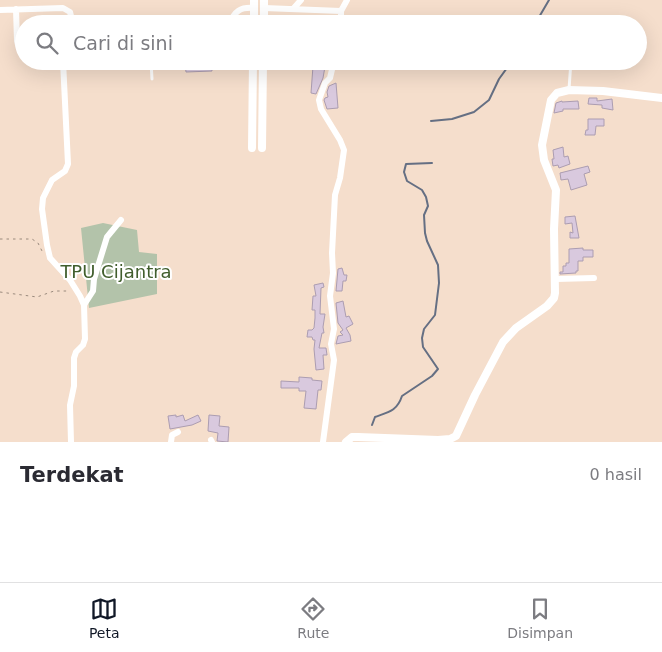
<!DOCTYPE html>
<html lang="id">
<style>
:root{--surface:#fff;--page:#f2f2f3;--text:#2b2b33;--muted:#7c7c81;--line:#e1e1e2;--accent:#111827}
body{margin:0;font-family:"DejaVu Sans",sans-serif;background:var(--page);color:var(--text)}
.list{margin:0;padding:0;list-style:none}
h2{display:flex;justify-content:space-between;align-items:center;height:65px;margin:0;padding:0 20px;font-size:21px}
h2 small{font-size:16px;font-weight:400;color:var(--muted)}
.icon{flex:none;width:28px;height:28px;fill:none;stroke:currentColor;stroke-width:2;stroke-linecap:round;stroke-linejoin:round}
.map{position:relative;flex:none;width:662px;height:442px;overflow:hidden}
.search{position:absolute;background:var(--surface);box-shadow:0 5px 20px #0002;left:15px;right:15px;top:15px;height:55px;display:flex;align-items:center;gap:12px;box-sizing:border-box;padding:0 18px;border-radius:28px;color:var(--muted);font-size:19px}
.sheet{height:140px;background:var(--surface)}
nav{display:flex;justify-content:space-around;align-items:center;box-sizing:border-box;height:70px;border-top:1px solid var(--line);background:var(--surface);font-size:14px;color:var(--muted)}
nav a{display:grid;justify-items:center;gap:2px}
nav .on{color:var(--accent)}
.map>svg:first-child{display:block}
.green{fill:#b3c3aa}
.lines{fill:none;stroke-linecap:round;stroke-linejoin:round}
.stream{stroke:#656f83;stroke-width:2}
.building{fill:#d9c9de;stroke:#ac9db1}
.path{stroke:#9a8a7d;stroke-width:1;stroke-dasharray:2.5 4;stroke-linecap:butt}
.service{stroke:#fff;stroke-width:3}
.minor{stroke:#fff;stroke-width:6}
.tertiary{stroke:#fff;stroke-width:8}
.labels{text-anchor:middle;stroke-width:4;stroke-linejoin:round;paint-order:stroke}
.park-label{font-size:18px;fill:#415e2d;stroke:#fff}
</style>
<div class="map">
<svg width="662" height="442" viewBox="0 0 662 442">
<rect width="100%" height="100%" fill="#f5decc"/>
<path class="green" d="M103,223l34,7 2,22 18,2v40l-68,14 -8,-80z"/>
<g class="lines">
<path class="stream" d="M535,24l14,-24
M431,121l21,-2 22,-7 15,-12 10,-21 13,-18
M372,425l3,-8c14,-5 22,-6 27,-21l30,-20 6,-7 -15,-22 -1,-9 2,-9 11,-14 4,-32 -1,-18 -11,-24 -2,-8 -1,-18 4,-9 -2,-9 -4,-7 -15,-9 -3,-9 2,-8 26,-1"/>
</g>
<path class="building" d="M191,61h20l1,10 -26,1 -1,-8h6z
M321,61h5l-3,17 -7,16 -5,-1 2,-27 5,1z
M336,83l2,25 -11,1 -3,-9 1,-2 3,-1 -1,-5 2,-6z
M589,98h8v3l15,-2 1,11 -11,-2v-3l-14,-1z
M562,101v1l16,-1 1,8h-16v2l-9,2 2,-10z
M588,119h16v7h-8l-1,9h-10l1,-5h2z
M563,147l1,10 4,-1 2,8 -11,4 -1,-3 -5,1 -1,-7h2l-1,-9z
M588,166l2,6 -6,2 3,11 -16,5 -3,-11 -7,1 -1,-7z
M575,216l4,22h-9v-6l3,1 -1,-10 -7,1v-7z
M583,248v2h10v7h-10v4h-5v10h-2v2l-16,1v-2h3v-6h3v-3h3v-14z
M342,268l2,7h3l-1,6h-3l-1,10h-6l2,-22z
M323,283l1,4 -3,1 -1,26h5l-2,13 1,6h-2l-3,15h7l1,7h-4l1,14 -8,1 -2,-21 1,-9h-2l-1,-3h-5l1,-7h4l2,-2 1,-10v-8h-3l1,-14h3l-2,-11z
M343,301l3,16 3,-1 4,8 -7,4 4,7 1,6 -15,3 2,-8 5,-1 -3,-3 3,-2 -5,-7 -2,-20z
M299,377l13,1v2l10,1 -1,9h-3l-2,19 -12,-1 2,-17h-7v-3h-18v-7l18,1z
M176,415v2l7,-2 2,6 13,-6 3,6 -9,4 -22,4 -2,-13z
M209,415l11,1 -1,10 10,1 -1,15 -11,-1 1,-8 -10,-2z"/>
<g class="lines">
<path class="path" d="M0,239h32l6,4 4,8
M0,292l37,5 17,-6h16"/>
<path class="service" d="M151,61l1,18
M569,89l2,-28"/>
<path class="minor" d="M264,8l77,3
M16,9l1,32 1,4 6,2
M293,9l8,-9
M0,10l63,-2 7,4 3,12
M229,24c6,-13 11,-17 25,-16
M341,24v-13l6,-11
M63,61l5,103 -3,7 -13,9 -9,18 -1,11 5,36 3,13 20,22 10,16 4,9 1,34 -2,6 -7,7 -2,6v28l-4,19 1,37
M556,279l38,-1
M84,305l9,-14 1,-12 13,-42 14,-17
M211,440l1,2
M171,442l1,-7 6,-3
M323,442l11,-82 -3,-16 3,-15 -4,-33 3,-23 -1,-20 3,-58 5,-17 4,-28 -4,-10 -19,-31 -2,-9 6,-17 5,-5 4,-17"/>
<path class="tertiary" d="M254,24v-24
M264,24v-24
M252,148l1,-87
M262,148l1,-87
M346,442l6,-5h6l80,3 12,-1 6,-3 19,-41 28,-53 13,-14 31,-22 7,-8 1,-5 -1,-64 2,-39 -12,-30 -2,-15 9,-45 6,-7 12,-3 34,1 59,7"/>
</g>
<g class="labels">
<g class="park-label">
<text x="116" y="278">TPU Cijantra</text>
</g>
</g>
</svg>
<div class="search"><svg class="icon" aria-label="search" viewBox="0 0 24 24"><circle cx="10" cy="10" r="6"/><path d="M15 15l6 6"/></svg>Cari di sini</div>
</div>
<section class="sheet">
<h2>Terdekat<small>0 hasil</small></h2>
<ul class="list">
</ul>
</section>
<nav>
<a class="on"><svg class="icon" aria-label="map" viewBox="0 0 24 24"><path d="M3 6l6-2 6 2 6-2v14l-6 2-6-2-6 2zM9 4v14M15 6v14"/></svg>Peta</a>
<a><svg class="icon" aria-label="directions" viewBox="0 0 24 24"><path d="M12 3l9 9-9 9-9-9zM9 14v-3h6M13 9l2 2-2 2"/></svg>Rute</a>
<a><svg class="icon" aria-label="saved" viewBox="0 0 24 24"><path d="M7 4h10v16l-5-4-5 4z"/></svg>Disimpan</a>
</nav>
